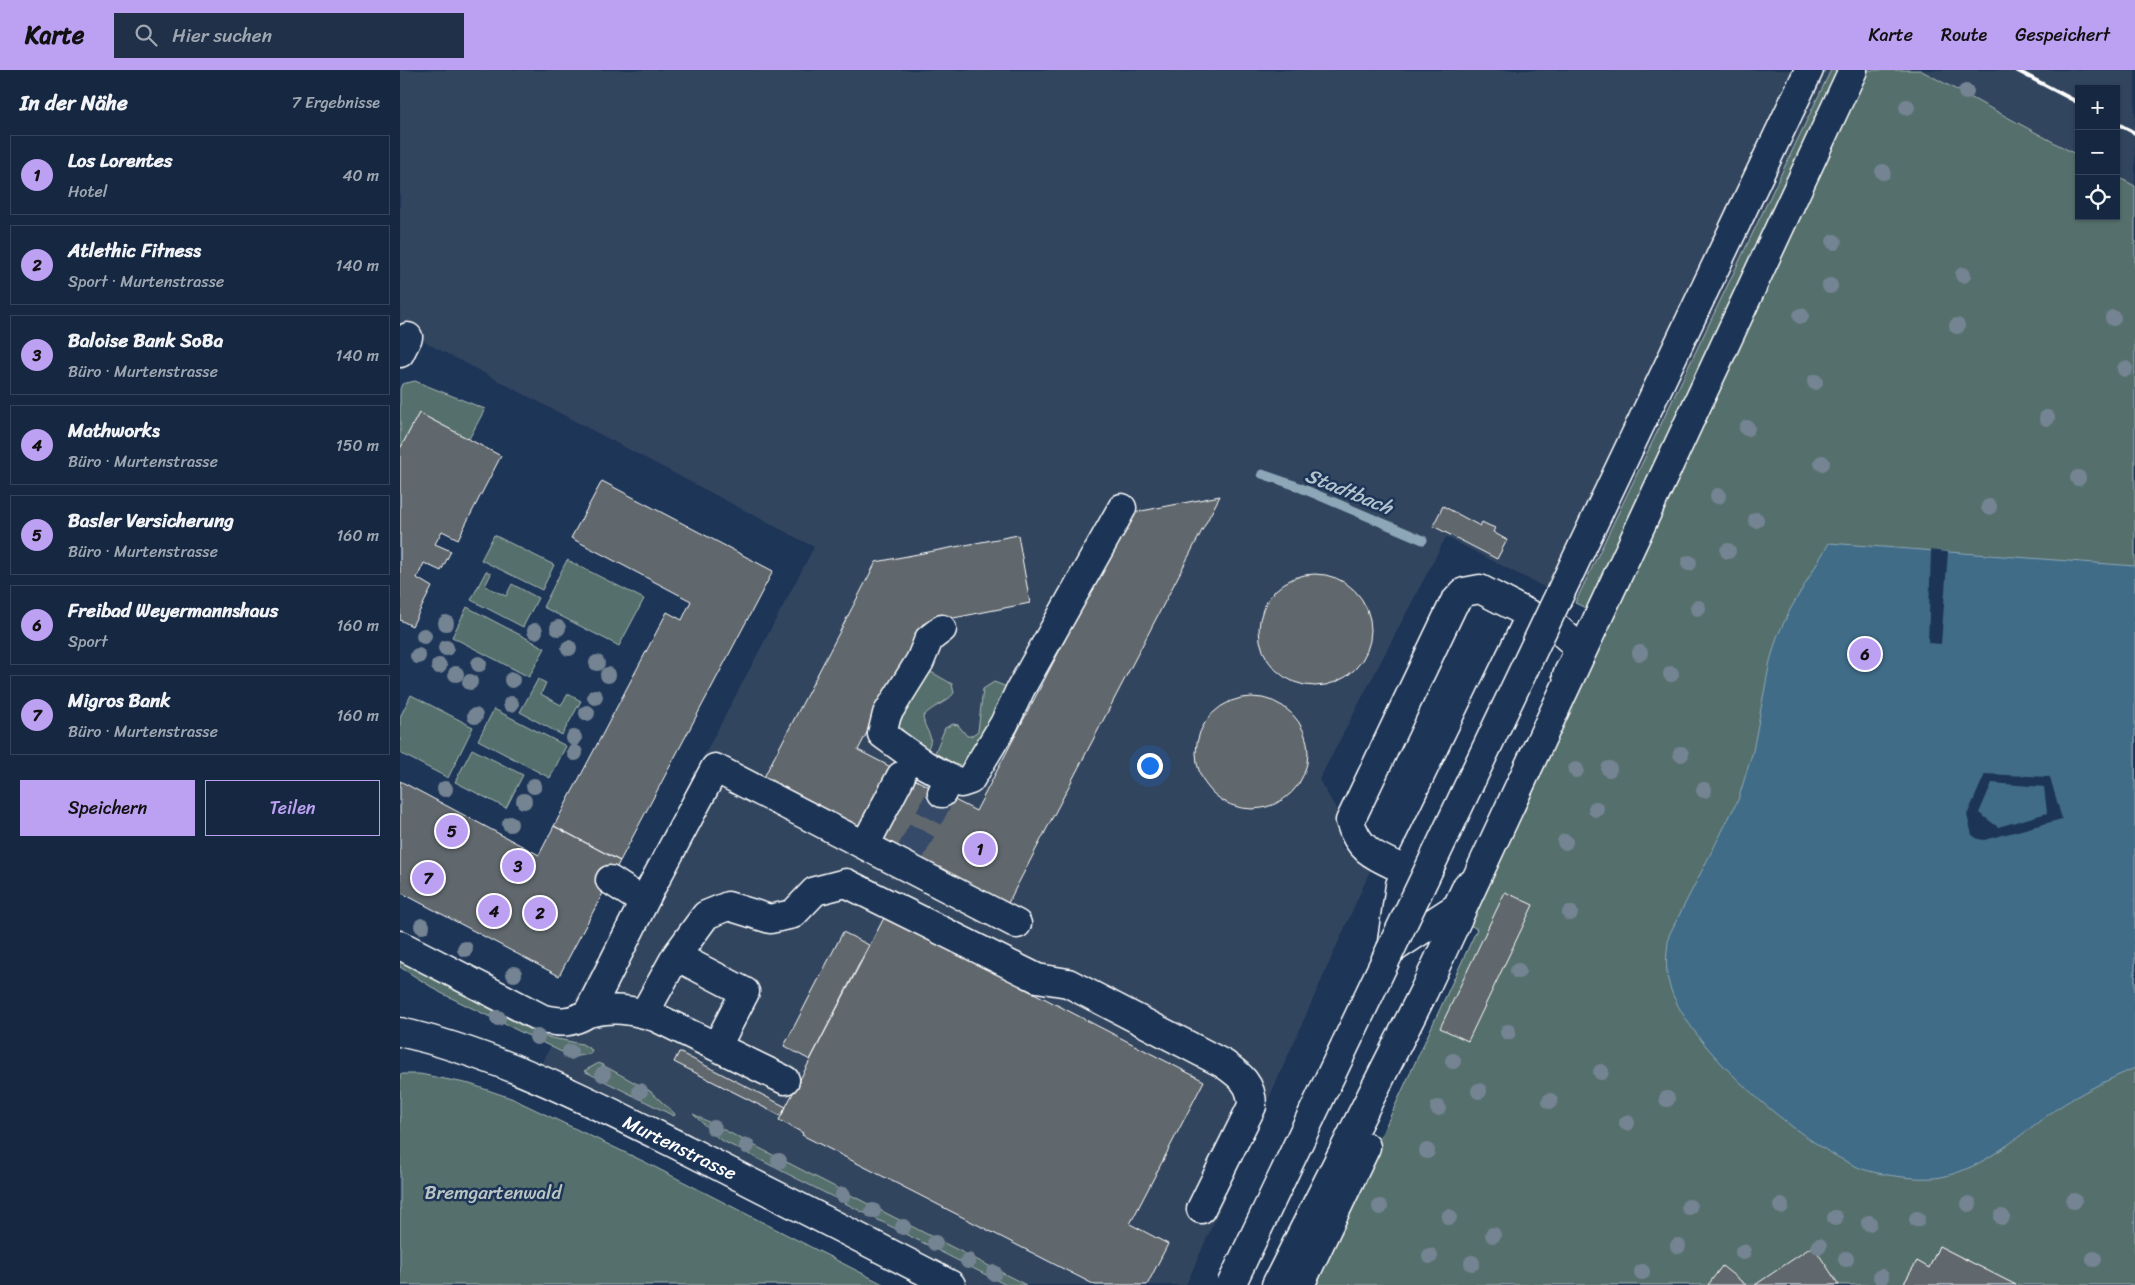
<!DOCTYPE html>
<html lang="de">
<meta charset="utf-8">
<style>
:root{--surface:#162841;--page:#1f3048;--text:#f1f3f6;--muted:#9ea6b1;--line:#35445a;--accent:#bca0f2}
body{margin:0;font-family:Sriracha,sans-serif;background:var(--page);color:var(--text)}
.controls{position:absolute;right:15px;top:15px;display:grid;overflow:hidden;border-radius:0px;box-shadow:0 1px 4px #0004}
.controls button{width:45px;height:45px;display:grid;place-items:center;padding:0;border:0;border-bottom:1px solid var(--line);background:var(--surface);color:var(--text);font:25px sans-serif}
.you{position:absolute;left:749px;top:695px;width:18px;height:18px;margin:-12px;border:4px solid #fff;border-radius:50%;background:#1a73e8;box-shadow:0 0 0 8px #1a73e833}
.badge{display:grid;place-items:center;width:32px;height:32px;border-radius:50%;background:var(--accent);color:#111;font-size:16px;font-weight:700}
.pin{position:absolute;translate:-50% -50%;border:2px solid #fff;box-shadow:0 1px 5px #0006}
.list{margin:0;padding:0;list-style:none}
h2{display:flex;justify-content:space-between;align-items:center;height:65px;margin:0;padding:0 20px;font-size:21px}
h2 small{font-size:16px;font-weight:400;color:var(--muted)}
.list li{display:grid;grid-template-columns:32px 1fr auto;gap:15px;align-items:center;box-sizing:border-box;height:80px;margin:0 10px 10px;padding:0 10px;border:1px solid var(--line);border-radius:0px}
.list b{display:block;font-size:19px;white-space:nowrap}
.list p{margin:0;font-size:16px;white-space:nowrap;color:var(--muted)}
.list em{font-size:16px;font-style:normal;color:var(--muted)}
.actions{display:flex;gap:10px;padding:15px 20px}
.actions a{flex:1;padding:11px 0;border:1px solid var(--accent);border-radius:0px;text-align:center;font-size:18px;color:var(--accent)}
.actions .main{background:var(--accent);color:#111}
.icon{flex:none;width:28px;height:28px;fill:none;stroke:currentColor;stroke-width:2;stroke-linecap:round;stroke-linejoin:round}
.map{position:relative;flex:none;width:1735px;height:1215px;overflow:hidden}
header{display:flex;align-items:center;gap:30px;box-sizing:border-box;height:70px;padding:0 25px;background:var(--accent);color:#111}
header strong{font-size:24px}
nav{display:flex;gap:28px;margin-inline-start:auto;font-size:18px}
.search{width:350px;height:45px;background:var(--page);display:flex;align-items:center;gap:12px;box-sizing:border-box;padding:0 18px;border-radius:0px;color:var(--muted);font-size:19px}
main{display:flex}
aside{flex:1;background:var(--surface)}
.map>svg:first-child{display:block}
.built{fill:#31445e}
.green{fill:#556f6c;stroke:#aab7b6}
.water{fill:#416c88;stroke:#8da7b8}
.pier{fill:#1d3557;fill-rule:evenodd}
.lines{fill:none;stroke-linecap:round;stroke-linejoin:round}
.stream{stroke:#8da7b8;stroke-width:9}
.building{fill:#61686d;stroke:#fff}
.minor-tunnel{stroke:#344968;stroke-width:28;stroke-dasharray:28 14;stroke-linecap:butt}
.minor-casing{stroke:#fff;stroke-width:31}
.major-casing{stroke:#fff;stroke-width:31}
.highway-casing{stroke:#fff;stroke-width:31}
.minor{stroke:#1d3557;stroke-width:28}
.major{stroke:#1d3557;stroke-width:28}
.highway{stroke:#1d3557;stroke-width:28}
.rail{stroke:#fff;stroke-width:4}
.highway-bridge-casing{stroke:#fff;stroke-width:31;stroke-linecap:butt}
.highway-bridge{stroke:#1d3557;stroke-width:28}
.tree{fill:#748493}
.labels{text-anchor:middle;stroke-width:5;stroke-linejoin:round;paint-order:stroke}
.street-label{font-size:19px;fill:#fff;stroke:#1d3557}
.park-label{font-size:19px;fill:#bbc5c4;stroke:#1d3557}
.water-label{font-size:20px;font-style:italic;fill:#b3c4cf;stroke:#1d3557}
</style>
<header>
<strong>Karte</strong>
<div class="search"><svg class="icon" aria-label="search" viewBox="0 0 24 24"><circle cx="10" cy="10" r="6"/><path d="M15 15l6 6"/></svg>Hier suchen</div>
<nav><a>Karte</a><a>Route</a><a>Gespeichert</a></nav>
</header>
<main>
<aside>
<h2>In der Nähe<small>7 Ergebnisse</small></h2>
<ul class="list">
<li><span class="badge">1</span><div><b>Los Lorentes</b><p>Hotel</p></div><em>40 m</em></li>
<li><span class="badge">2</span><div><b>Atlethic Fitness</b><p>Sport · Murtenstrasse</p></div><em>140 m</em></li>
<li><span class="badge">3</span><div><b>Baloise Bank SoBa</b><p>Büro · Murtenstrasse</p></div><em>140 m</em></li>
<li><span class="badge">4</span><div><b>Mathworks</b><p>Büro · Murtenstrasse</p></div><em>150 m</em></li>
<li><span class="badge">5</span><div><b>Basler Versicherung</b><p>Büro · Murtenstrasse</p></div><em>160 m</em></li>
<li><span class="badge">6</span><div><b>Freibad Weyermannshaus</b><p>Sport</p></div><em>160 m</em></li>
<li><span class="badge">7</span><div><b>Migros Bank</b><p>Büro · Murtenstrasse</p></div><em>160 m</em></li>
</ul>
<div class="actions"><a class="main">Speichern</a><a>Teilen</a></div>
</aside>
<div class="map">
<svg width="1735" height="1215" viewBox="0 0 1735 1215">
<rect width="100%" height="100%" fill="#1d3557"/>
<filter id="ink" filterUnits="userSpaceOnUse"><feTurbulence type="fractalNoise" baseFrequency=".02" numOctaves="2"/><feDisplacementMap in="SourceGraphic" scale="10" xChannelSelector="R" yChannelSelector="G"/><feConvolveMatrix kernelMatrix="1 2 1 2 8 2 1 2 1" color-interpolation-filters="sRGB"/></filter>
<g filter="url(#ink)">
<path class="built" d="M0,0h1431l-256,533 -129,-66 -127,243 20,33 -2,17 5,17 28,24 -184,414h-232l-417,-213 277,-525 -414,-218z
M1520,0h215v116l-19,-10v-87h-37v67z"/>
<path class="green" d="M1431,0h89l159,86v60h37v-40l19,10v1099h-119l-77,-39 -10,22 -12,-7 -14,24h-591l165,-356 -9,-5 143,-304 -36,-17z
M15,311l70,28 -16,30 -50,-26 -19,36v-60l2,-5z
M94,465l60,30 -12,25 -61,-30z
M167,490l77,39 -25,47 -76,-39z
M86,501l5,3 -6,12 21,10 6,-12 26,14 -15,29 -52,-27z
M67,537l78,41 -16,29 -77,-40z
M527,602l6,1 19,11 2,9c-8,11 -23,13 -31,24 3,19 14,17 2,37l-26,-28 12,-32z
M138,609l8,4 -5,11 20,11 7,-11 13,7 -19,34 -42,-23z
M594,612l13,5 -37,76 -10,6 -27,-11 12,-30 8,-4 5,1 9,11h4l7,-5 5,-42z
M11,625l62,32 -25,51 -48,-25v-36z
M94,639l72,37 -16,32 -72,-38z
M72,679l51,26 -17,33 -51,-26z
M0,892l142,74 40,8 10,6 -2,4 -18,3 -131,-64 -41,-26z
M199,993l51,28 25,23 -1,2 -90,-45z
M0,1004h20l50,10 41,14 134,64 240,123h-485z
M293,1044l333,171h-20l-287,-146z"/>
<path class="water" d="M1429,473l306,23v502c-28,12 -55,25 -80,42 -36,25 -70,58 -114,67 -20,4 -67,-2 -86,-11 -58,-27 -157,-111 -182,-171 -9,-20 -7,-39 -4,-60l69,-135 15,-49 17,-90 7,-24 14,-29z"/>
<path class="pier" d="M1531,480l17,2 -7,92 -13,-1z
M1585,704l65,3 12,42 -78,21 -6,-1 -6,-4 -5,-20zM1592,713l52,4 3,26 -49,14 -19,-14z"/>
<g class="lines">
<path class="stream" d="M862,404l32,11 129,55"/>
</g>
<path class="building" d="M19,343l82,43 -43,83 -16,-8 -7,13 16,7 -10,20 -17,-8 -7,15 15,9 -20,39 -12,-6v-171z
M202,411l171,90 -153,290 -66,-35 113,-214 15,8 9,-19 -120,-63z
M820,426l-213,409 -244,-126 113,-217 142,-27 12,68 -107,21 -65,126 118,61 155,-298z
M1043,436l37,20 2,-4 6,3 7,3 -2,4 14,8 -10,19 -64,-33z
M859 560a56 56 0 1 1 112 0a56 56 0 1 1-112 0Z
M796 683a56 56 0 1 1 112 0a56 56 0 1 1-112 0Z
M0,711l139,74 15,-29 66,35 -61,115 -159,-84z
M1105,822l28,13 -65,136 -28,-13z
M485,846l319,165 -74,143 38,20 -21,41h-52l-293,-150 1,-2 -24,-13z
M443,862l26,13 -59,115 -26,-14z
M279,982l107,55 -5,9 -107,-54z
M1413,1176l26,39h-84l28,-19z
M1539,1176l77,39h-113l14,-24 12,7z
M1322,1196l24,19h-38z"/>
<g class="lines">
<path class="minor-tunnel" d="M509,785l33,-62"/>
<defs>
<path id="minor" d="M0,283l8,-16
M549,708l12,5 9,-3 34,-56 16,-34 102,-182
M542,723l7,-15 -24,-13 -43,-31 5,-20 33,-53 9,-22 13,-10
M465,775l36,-69
M1007,801c-29,-14 -48,-18 -57,-50l104,-218 10,-11 16,-3 78,40 18,16v12l-9,18
M210,810l34,22
M992,872l8,-57 130,-269
M0,875l143,74c18,4 29,4 45,-6l64,-127 63,-118 302,156
M991,880l66,-43 10,-21
M276,886l69,36 -28,54
M188,943c26,-6 41,-4 67,4l130,63
M244,944l32,-58 30,-41 22,-9 42,13 23,-5 22,-23 31,-8 191,95 31,5 156,81c17,12 28,20 28,42l-51,103"/>
<path id="major" d="M0,962c101,23 195,72 287,118 88,45 176,89 264,135"/>
<path id="highway" d="M1341,143l68,-143
M876,1215l148,-294 429,-921
M900,1215l66,-138"/>
</defs>
<use href="#minor" class="minor-casing"/>
<use href="#major" class="major-casing"/>
<use href="#highway" class="highway-casing"/>
<use href="#minor" class="minor"/>
<use href="#major" class="major"/>
<use href="#highway" class="highway"/>
<path class="rail" d="M1616,0l63,33
M1716,53l19,10"/>
<defs>
<path id="highway-bridge" d="M831,1215l510,-1072"/>
</defs>
<use href="#highway-bridge" class="highway-bridge-casing"/>
<use href="#highway-bridge" class="highway-bridge"/>
</g>
<g class="tree">
<circle cx="1566" cy="22" r="8"/>
<circle cx="1507" cy="37" r="8"/>
<circle cx="1483" cy="102" r="8"/>
<circle cx="1434" cy="172" r="8"/>
<circle cx="1563" cy="205" r="8"/>
<circle cx="1430" cy="216" r="8"/>
<circle cx="1401" cy="246" r="8"/>
<circle cx="1713" cy="248" r="8"/>
<circle cx="1557" cy="256" r="8"/>
<circle cx="1725" cy="299" r="8"/>
<circle cx="1415" cy="312" r="8"/>
<circle cx="1647" cy="348" r="8"/>
<circle cx="1347" cy="358" r="8"/>
<circle cx="1422" cy="393" r="8"/>
<circle cx="1678" cy="408" r="8"/>
<circle cx="1318" cy="426" r="8"/>
<circle cx="1589" cy="437" r="8"/>
<circle cx="1356" cy="450" r="8"/>
<circle cx="1328" cy="481" r="8"/>
<circle cx="1289" cy="493" r="8"/>
<circle cx="1298" cy="538" r="8"/>
<circle cx="46" cy="553" r="8"/>
<circle cx="158" cy="558" r="8"/>
<circle cx="135" cy="561" r="8"/>
<circle cx="24" cy="566" r="8"/>
<circle cx="46" cy="578" r="8"/>
<circle cx="169" cy="578" r="8"/>
<circle cx="1240" cy="583" r="8"/>
<circle cx="18" cy="586" r="8"/>
<circle cx="197" cy="593" r="8"/>
<circle cx="79" cy="594" r="8"/>
<circle cx="39" cy="596" r="8"/>
<circle cx="56" cy="604" r="8"/>
<circle cx="1271" cy="604" r="8"/>
<circle cx="208" cy="605" r="8"/>
<circle cx="112" cy="610" r="8"/>
<circle cx="70" cy="612" r="8"/>
<circle cx="195" cy="627" r="8"/>
<circle cx="111" cy="634" r="8"/>
<circle cx="187" cy="643" r="8"/>
<circle cx="75" cy="646" r="8"/>
<circle cx="174" cy="668" r="8"/>
<circle cx="175" cy="683" r="8"/>
<circle cx="1281" cy="684" r="8"/>
<circle cx="1209" cy="699" r="8"/>
<circle cx="1176" cy="700" r="8"/>
<circle cx="134" cy="716" r="8"/>
<circle cx="45" cy="719" r="8"/>
<circle cx="1304" cy="720" r="8"/>
<circle cx="124" cy="731" r="8"/>
<circle cx="1196" cy="739" r="8"/>
<circle cx="110" cy="754" r="8"/>
<circle cx="1165" cy="772" r="8"/>
<circle cx="1170" cy="843" r="8"/>
<circle cx="22" cy="856" r="8"/>
<circle cx="65" cy="879" r="8"/>
<circle cx="1118" cy="901" r="8"/>
<circle cx="114" cy="904" r="8"/>
<circle cx="98" cy="948" r="8"/>
<circle cx="1108" cy="962" r="8"/>
<circle cx="137" cy="967" r="8"/>
<circle cx="170" cy="982" r="8"/>
<circle cx="1053" cy="991" r="8"/>
<circle cx="1201" cy="1002" r="8"/>
<circle cx="203" cy="1004" r="8"/>
<circle cx="240" cy="1021" r="8"/>
<circle cx="1079" cy="1021" r="8"/>
<circle cx="1267" cy="1029" r="8"/>
<circle cx="1150" cy="1031" r="8"/>
<circle cx="1038" cy="1038" r="8"/>
<circle cx="1227" cy="1053" r="8"/>
<circle cx="314" cy="1058" r="8"/>
<circle cx="347" cy="1076" r="8"/>
<circle cx="1027" cy="1081" r="8"/>
<circle cx="379" cy="1091" r="8"/>
<circle cx="443" cy="1125" r="8"/>
<circle cx="1674" cy="1131" r="8"/>
<circle cx="1569" cy="1134" r="8"/>
<circle cx="1381" cy="1136" r="8"/>
<circle cx="980" cy="1137" r="8"/>
<circle cx="1289" cy="1137" r="8"/>
<circle cx="473" cy="1141" r="8"/>
<circle cx="1049" cy="1147" r="8"/>
<circle cx="1602" cy="1147" r="8"/>
<circle cx="1435" cy="1148" r="8"/>
<circle cx="1517" cy="1149" r="8"/>
<circle cx="1469" cy="1153" r="8"/>
<circle cx="503" cy="1157" r="8"/>
<circle cx="1093" cy="1165" r="8"/>
<circle cx="535" cy="1173" r="8"/>
<circle cx="1278" cy="1176" r="8"/>
<circle cx="1419" cy="1176" r="8"/>
<circle cx="1343" cy="1182" r="8"/>
<circle cx="1030" cy="1186" r="8"/>
<circle cx="1446" cy="1189" r="8"/>
<circle cx="1694" cy="1189" r="8"/>
<circle cx="568" cy="1191" r="8"/>
<circle cx="1072" cy="1193" r="8"/>
<circle cx="1242" cy="1202" r="8"/>
<circle cx="594" cy="1203" r="8"/>
<circle cx="1481" cy="1207" r="8"/>
</g>
</g>
<g class="labels">
<g class="street-label">
<text transform="translate(280 1077) rotate(26)" y="7">Murtenstrasse</text>
</g>
<g class="park-label">
<text x="93" y="1129">Bremgartenwald</text>
</g>
<g class="water-label">
<text transform="translate(949 421) rotate(22)" y="7">Stadtbach</text>
</g>
</g>
</svg>
<div class="controls">
<button>+</button>
<button>−</button>
<button><svg class="icon" aria-label="locate" viewBox="0 0 24 24"><circle cx="12" cy="12" r="6"/><path d="M12 2v4M12 18v4M2 12h4M18 12h4"/></svg></button>
</div>
<div class="you"></div>
<div class="pin badge" style="left:580px;top:779px">1</div>
<div class="pin badge" style="left:140px;top:843px">2</div>
<div class="pin badge" style="left:118px;top:796px">3</div>
<div class="pin badge" style="left:94px;top:841px">4</div>
<div class="pin badge" style="left:52px;top:761px">5</div>
<div class="pin badge" style="left:1465px;top:584px">6</div>
<div class="pin badge" style="left:28px;top:808px">7</div>
</div>
</main>
